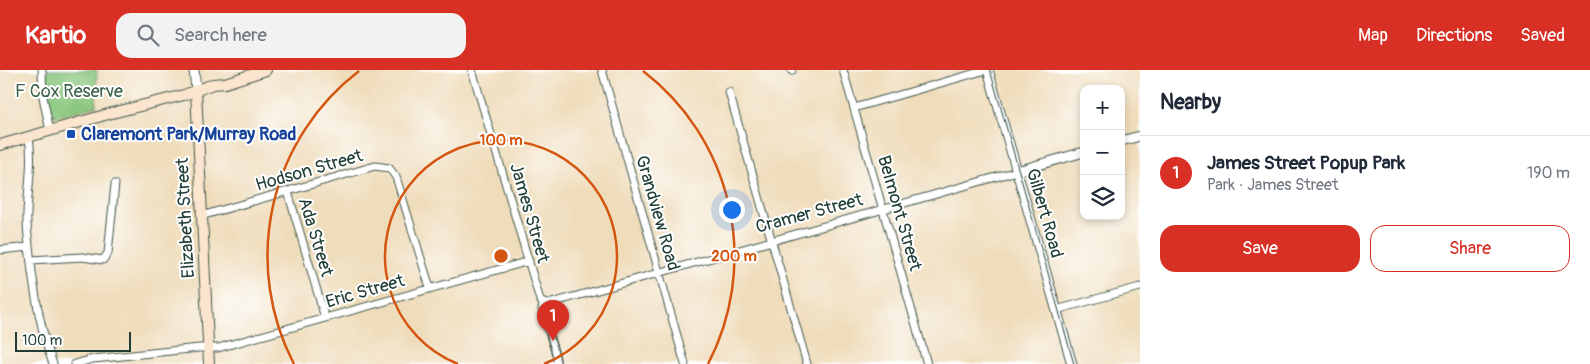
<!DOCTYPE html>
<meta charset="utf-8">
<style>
:root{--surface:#fff;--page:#f2f2f3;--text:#1f2937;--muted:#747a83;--line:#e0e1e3;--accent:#d93025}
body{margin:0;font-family:Pangolin,sans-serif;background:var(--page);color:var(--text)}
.controls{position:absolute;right:15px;top:15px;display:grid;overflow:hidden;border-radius:10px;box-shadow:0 2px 8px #0003}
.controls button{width:45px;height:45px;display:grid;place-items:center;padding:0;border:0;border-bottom:1px solid var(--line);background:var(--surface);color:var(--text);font:25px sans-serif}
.scale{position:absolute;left:15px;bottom:12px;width:116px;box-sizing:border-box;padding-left:5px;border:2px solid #1f3d34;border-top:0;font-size:14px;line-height:18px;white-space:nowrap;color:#1f3d34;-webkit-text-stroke:4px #fff;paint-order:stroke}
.you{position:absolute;left:731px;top:139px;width:18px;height:18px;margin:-12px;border:4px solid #fff;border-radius:50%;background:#1a73e8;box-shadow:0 0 0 8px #1a73e833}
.badge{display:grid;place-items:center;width:32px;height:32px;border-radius:50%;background:var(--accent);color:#fff;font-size:16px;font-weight:700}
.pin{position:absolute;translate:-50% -41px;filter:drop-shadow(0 1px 2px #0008)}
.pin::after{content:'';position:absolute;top:26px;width:18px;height:15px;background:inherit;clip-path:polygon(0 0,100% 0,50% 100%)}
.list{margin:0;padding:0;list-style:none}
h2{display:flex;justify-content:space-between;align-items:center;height:65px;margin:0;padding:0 20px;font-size:21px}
h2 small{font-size:16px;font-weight:400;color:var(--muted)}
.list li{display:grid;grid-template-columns:32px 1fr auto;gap:15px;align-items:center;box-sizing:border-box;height:75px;padding:0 20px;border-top:1px solid var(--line)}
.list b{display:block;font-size:19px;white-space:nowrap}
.list p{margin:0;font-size:16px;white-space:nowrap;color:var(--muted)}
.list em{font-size:16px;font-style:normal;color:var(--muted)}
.actions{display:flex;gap:10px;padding:15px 20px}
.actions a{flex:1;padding:11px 0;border:1px solid var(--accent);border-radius:15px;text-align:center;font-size:18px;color:var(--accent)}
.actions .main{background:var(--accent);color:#fff}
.icon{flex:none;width:28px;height:28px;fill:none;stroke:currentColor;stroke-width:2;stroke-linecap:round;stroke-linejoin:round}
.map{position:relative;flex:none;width:1140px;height:294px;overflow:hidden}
header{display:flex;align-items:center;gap:30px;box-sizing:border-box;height:70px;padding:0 25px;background:var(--accent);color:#fff}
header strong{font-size:24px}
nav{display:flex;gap:28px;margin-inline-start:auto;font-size:18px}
.search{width:350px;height:45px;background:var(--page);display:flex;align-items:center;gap:12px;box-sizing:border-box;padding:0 18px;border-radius:15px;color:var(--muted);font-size:19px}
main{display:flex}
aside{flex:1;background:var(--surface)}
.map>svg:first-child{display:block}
.green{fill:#89c67d;stroke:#548258}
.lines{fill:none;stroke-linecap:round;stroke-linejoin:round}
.pedestrian-casing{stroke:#3e5548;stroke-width:8}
.minor-casing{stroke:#3e5548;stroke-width:9}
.tertiary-casing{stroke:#3e5548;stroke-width:11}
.secondary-casing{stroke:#3e5548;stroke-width:12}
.pedestrian{stroke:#fff;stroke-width:5}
.minor{stroke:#fff;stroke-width:7}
.tertiary{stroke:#fff;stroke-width:9}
.secondary{stroke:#fbe5cf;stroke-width:10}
.tram{stroke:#1f3d34;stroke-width:1}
.ring{fill:none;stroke:#d45610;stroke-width:2.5}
.transit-dot{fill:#1a4fb4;stroke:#fff;stroke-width:2}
.labels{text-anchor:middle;stroke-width:4;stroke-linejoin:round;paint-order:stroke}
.park-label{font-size:18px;fill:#3f664a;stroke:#fff}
.transit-label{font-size:18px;font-weight:bold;fill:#164399;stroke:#fff;text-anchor:start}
.street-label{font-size:18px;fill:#1f3d34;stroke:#fff}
.centre{fill:#d45610;stroke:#fff;stroke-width:2.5}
.ring-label{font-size:15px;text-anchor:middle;font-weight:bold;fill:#d45610;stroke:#fff;stroke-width:4;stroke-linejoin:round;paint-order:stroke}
</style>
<header>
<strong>Kartio</strong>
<div class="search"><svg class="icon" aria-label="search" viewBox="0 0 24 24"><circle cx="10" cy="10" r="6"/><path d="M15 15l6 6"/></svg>Search here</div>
<nav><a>Map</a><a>Directions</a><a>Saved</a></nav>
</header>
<main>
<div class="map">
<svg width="1140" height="294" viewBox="0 0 1140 294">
<rect width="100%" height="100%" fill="#fff"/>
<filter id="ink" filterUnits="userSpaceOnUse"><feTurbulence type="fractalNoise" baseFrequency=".02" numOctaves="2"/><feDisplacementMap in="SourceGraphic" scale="10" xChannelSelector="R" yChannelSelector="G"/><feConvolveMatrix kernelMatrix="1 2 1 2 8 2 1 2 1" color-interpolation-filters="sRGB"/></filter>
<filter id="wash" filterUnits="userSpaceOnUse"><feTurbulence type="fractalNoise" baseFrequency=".0096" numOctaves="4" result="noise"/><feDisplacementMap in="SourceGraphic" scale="20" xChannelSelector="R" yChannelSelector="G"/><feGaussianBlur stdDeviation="1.12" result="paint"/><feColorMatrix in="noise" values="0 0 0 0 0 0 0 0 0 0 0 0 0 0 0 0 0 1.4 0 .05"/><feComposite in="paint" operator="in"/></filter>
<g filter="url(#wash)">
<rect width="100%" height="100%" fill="#efdcba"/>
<path class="green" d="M46,0h51l-1,36 -40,11c-10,-13 -12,-30 -10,-47z"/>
</g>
<g filter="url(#ink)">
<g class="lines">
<defs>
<path id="pedestrian" d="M548,260l8,26 1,8"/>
<path id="minor" d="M42,0l1,27 7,34
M472,0l68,230 3,3 -1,6 6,21
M602,0l83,294
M791,0l1,1
M843,0l84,294
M729,22l78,272
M854,38l132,-38
M29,67c4,25 -1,51 -2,76 -1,14 2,29 3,42 4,37 10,74 23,109
M288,122l37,126
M201,146l174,-50 14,2 7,9 34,111
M0,180l29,-3
M31,190l51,-3 21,3 5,-7 7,-69
M543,233l5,1c157,-43 312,-89 469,-133
M1056,240l84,-23
M75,294l18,-5 106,-11h19l311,-87
M551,294h6"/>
<path id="tertiary" d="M194,0l2,20
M988,0l84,294
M1121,71l19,-5
M1017,101l67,-19"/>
<path id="secondary" d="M196,20l13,274
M0,75l112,-32 72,-18 29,-11 12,-1 41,-13"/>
</defs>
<use href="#pedestrian" class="pedestrian-casing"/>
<use href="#minor" class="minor-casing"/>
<use href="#tertiary" class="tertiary-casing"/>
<use href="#secondary" class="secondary-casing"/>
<use href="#pedestrian" class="pedestrian"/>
<use href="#minor" class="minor"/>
<use href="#tertiary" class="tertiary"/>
<use href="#secondary" class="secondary"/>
<path class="tram" d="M990,0l84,294"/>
</g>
</g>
<g class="ring">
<path d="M458 294A116 116 0 1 1 544 294"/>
<path d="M294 294A233 233 0 0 1 359 1M643 1A233 233 0 0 1 708 294"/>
</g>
<rect class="transit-dot" x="66" y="59" width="10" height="10" rx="2.5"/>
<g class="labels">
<g class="park-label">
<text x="69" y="27">F Cox Reserve</text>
</g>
<g class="transit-label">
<text x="81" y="70">Claremont Park/Murray Road</text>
</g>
<g class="street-label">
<text transform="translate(309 100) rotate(-16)" y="6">Hodson Street</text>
<text transform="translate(530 143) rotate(74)" y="6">James Street</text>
<text transform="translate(658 143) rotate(74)" y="6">Grandview Road</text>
<text transform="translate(809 143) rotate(-15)" y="6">Cramer Street</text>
<text transform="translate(900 143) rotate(74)" y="6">Belmont Street</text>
<text transform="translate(1045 143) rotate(74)" y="6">Gilbert Road</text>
<text transform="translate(185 148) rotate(-93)" y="6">Elizabeth Street</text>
<text transform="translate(316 167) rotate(73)" y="6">Ada Street</text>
<text transform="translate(365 221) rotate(-16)" y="6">Eric Street</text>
</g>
</g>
<circle cx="501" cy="186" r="8" class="centre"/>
<g class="ring-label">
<text x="501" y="75">100 m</text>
<text x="734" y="191">200 m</text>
</g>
</svg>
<div class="controls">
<button>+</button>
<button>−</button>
<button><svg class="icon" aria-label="layers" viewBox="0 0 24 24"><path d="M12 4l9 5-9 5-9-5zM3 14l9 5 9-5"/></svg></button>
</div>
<div class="scale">100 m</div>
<div class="you"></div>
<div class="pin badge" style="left:553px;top:271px">1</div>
</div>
<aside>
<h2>Nearby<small></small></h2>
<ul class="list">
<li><span class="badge">1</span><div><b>James Street Popup Park</b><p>Park · James Street</p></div><em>190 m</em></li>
</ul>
<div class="actions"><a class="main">Save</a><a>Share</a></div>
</aside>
</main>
